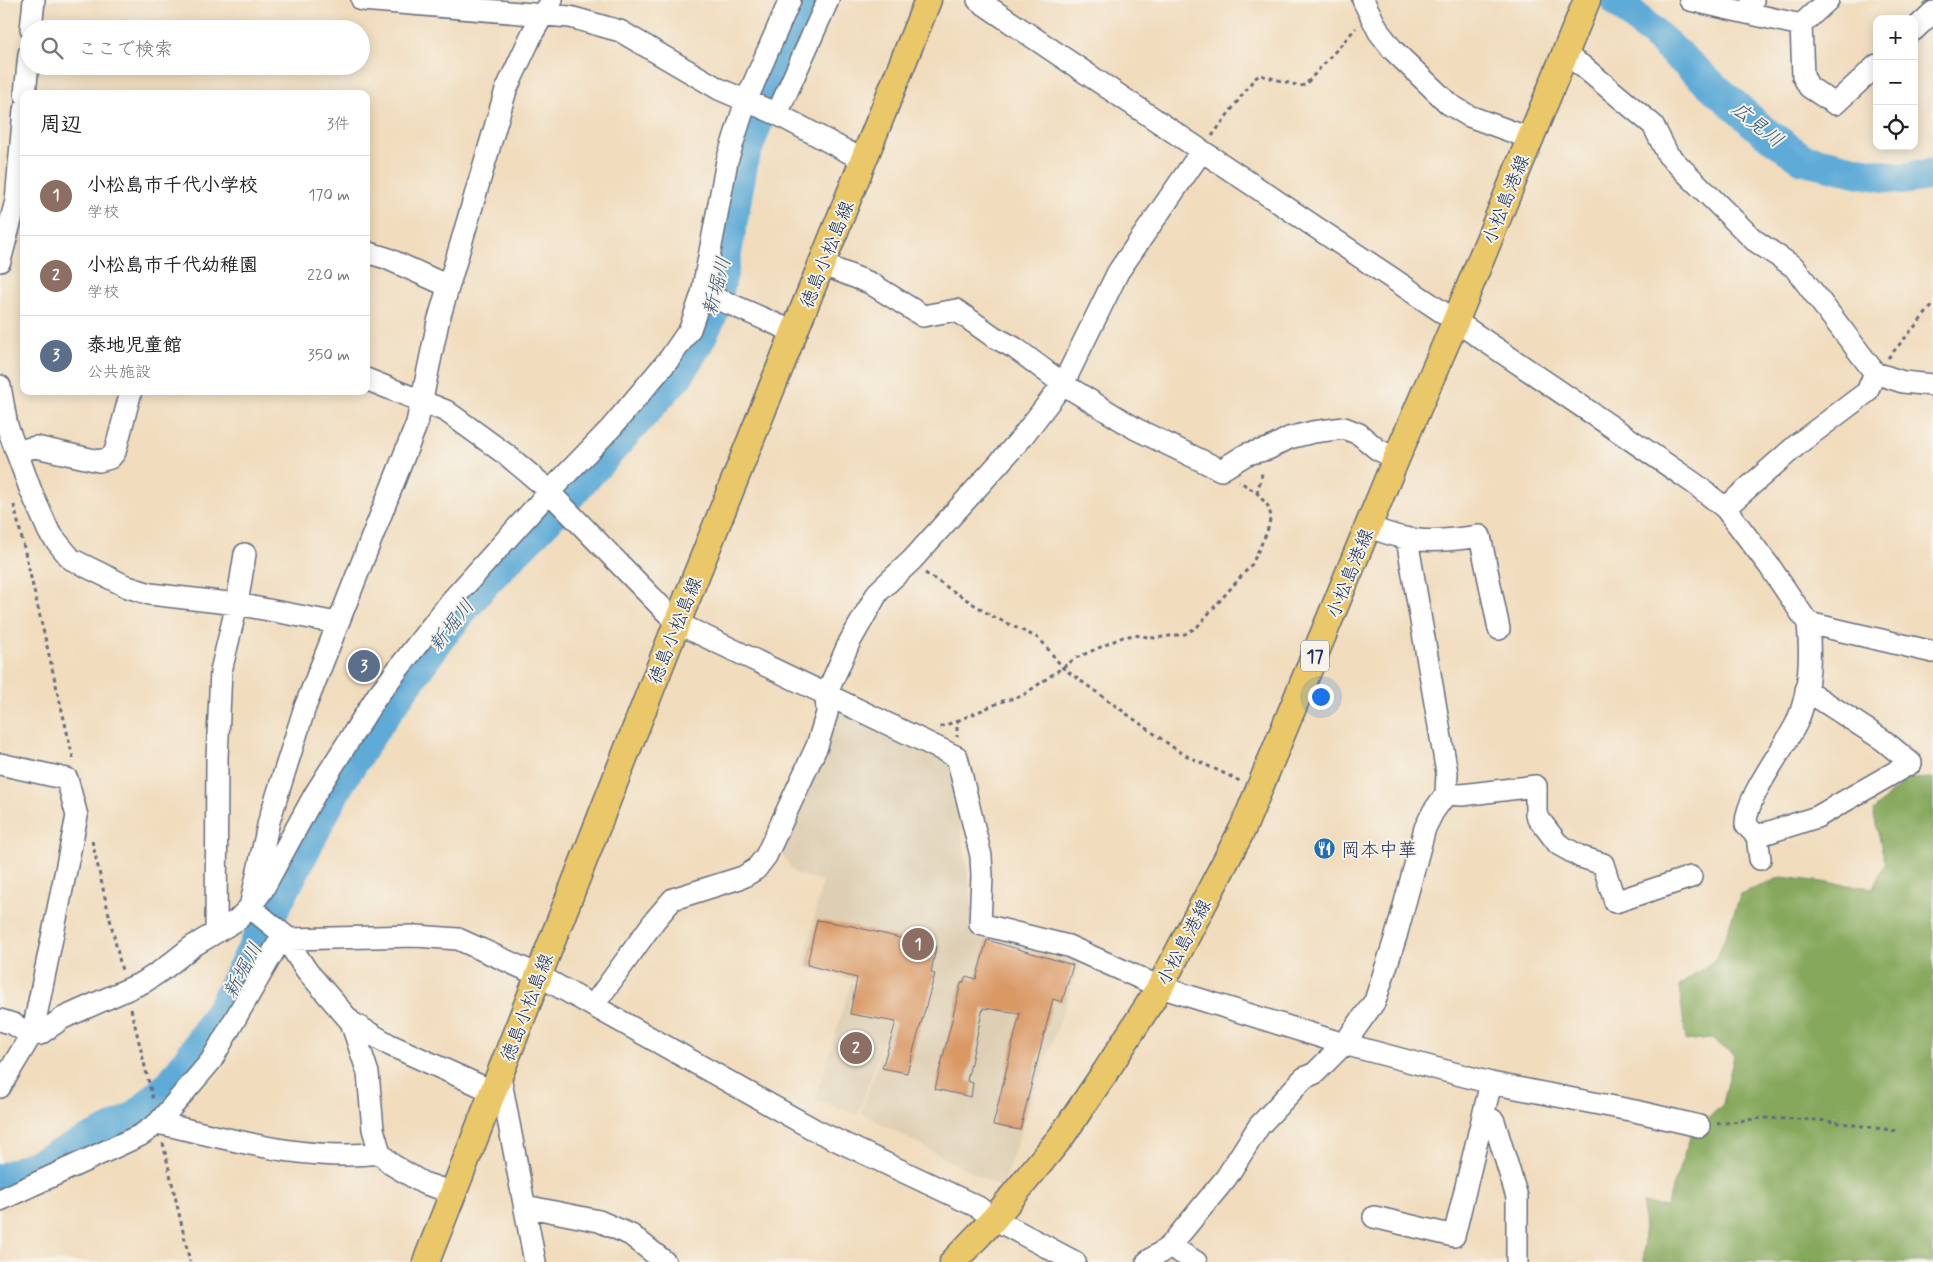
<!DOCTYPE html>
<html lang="ja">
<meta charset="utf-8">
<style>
:root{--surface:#fff;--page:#f2f2f2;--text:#202124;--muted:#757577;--line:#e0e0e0;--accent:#1f6fb2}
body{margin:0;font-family:Mynerve,"Klee One",sans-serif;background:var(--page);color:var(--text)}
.controls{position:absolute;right:15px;top:15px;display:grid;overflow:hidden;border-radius:10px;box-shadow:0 2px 12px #0003}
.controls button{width:45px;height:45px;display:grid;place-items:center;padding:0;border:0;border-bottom:1px solid var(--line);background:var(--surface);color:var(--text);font:25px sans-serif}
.you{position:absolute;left:1320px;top:696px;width:18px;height:18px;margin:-12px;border:4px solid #fff;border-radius:50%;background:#1a73e8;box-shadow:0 0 0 8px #1a73e833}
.badge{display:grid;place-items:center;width:32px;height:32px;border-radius:50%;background:var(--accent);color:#fff;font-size:16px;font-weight:700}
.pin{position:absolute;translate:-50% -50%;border:2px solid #fff;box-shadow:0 1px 5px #0006}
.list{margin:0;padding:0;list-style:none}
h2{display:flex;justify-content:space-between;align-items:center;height:65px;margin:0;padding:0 20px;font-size:21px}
h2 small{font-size:16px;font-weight:400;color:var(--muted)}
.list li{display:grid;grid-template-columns:32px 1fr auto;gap:15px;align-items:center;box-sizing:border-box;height:80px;padding:0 20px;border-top:1px solid var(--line)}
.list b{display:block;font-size:19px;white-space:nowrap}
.list p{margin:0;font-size:16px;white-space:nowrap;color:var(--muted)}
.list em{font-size:16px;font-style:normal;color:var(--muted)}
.icon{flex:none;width:28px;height:28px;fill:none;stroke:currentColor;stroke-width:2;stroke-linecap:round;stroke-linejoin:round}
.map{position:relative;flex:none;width:1933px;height:1262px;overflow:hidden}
.search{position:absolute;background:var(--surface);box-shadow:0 2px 12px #0003;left:20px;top:20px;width:350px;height:55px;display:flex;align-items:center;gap:12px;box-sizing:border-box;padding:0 18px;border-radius:28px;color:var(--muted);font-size:19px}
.panel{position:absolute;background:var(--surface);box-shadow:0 2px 12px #0003;left:20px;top:90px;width:350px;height:305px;border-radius:10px}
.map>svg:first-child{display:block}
.built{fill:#decfb4}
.forest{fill:#85a85c;stroke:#506c5d}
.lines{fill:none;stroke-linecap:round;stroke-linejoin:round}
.river{stroke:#5eabd7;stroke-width:32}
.building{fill:#da9865}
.minor-casing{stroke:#666c7f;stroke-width:24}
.major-casing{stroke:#666c7f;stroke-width:29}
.path{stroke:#666c7f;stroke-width:3;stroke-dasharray:4 4;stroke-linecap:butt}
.minor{stroke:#fff;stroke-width:21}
.major{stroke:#eac769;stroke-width:26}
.labels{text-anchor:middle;stroke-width:4;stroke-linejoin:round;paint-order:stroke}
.shield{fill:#f7f3e8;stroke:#5d6a87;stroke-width:1}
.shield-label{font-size:18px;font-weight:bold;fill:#1b2f5e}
.street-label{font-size:19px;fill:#1b2f5e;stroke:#f7f3e8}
.poi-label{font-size:19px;fill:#1b2f5e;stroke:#f7f3e8;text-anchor:start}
.water-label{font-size:20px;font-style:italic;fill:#2f5482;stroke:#f7f3e8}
</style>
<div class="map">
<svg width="1933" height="1262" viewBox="0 0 1933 1262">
<rect width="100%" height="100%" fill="#f7f3e8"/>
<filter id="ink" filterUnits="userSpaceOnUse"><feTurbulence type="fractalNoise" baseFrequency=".02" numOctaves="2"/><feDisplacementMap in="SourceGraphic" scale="10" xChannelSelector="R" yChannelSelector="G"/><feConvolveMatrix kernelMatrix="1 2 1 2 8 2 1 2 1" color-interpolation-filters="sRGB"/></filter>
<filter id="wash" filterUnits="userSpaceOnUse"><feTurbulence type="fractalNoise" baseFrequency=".0096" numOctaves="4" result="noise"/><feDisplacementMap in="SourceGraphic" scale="20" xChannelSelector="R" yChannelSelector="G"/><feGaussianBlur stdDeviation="1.12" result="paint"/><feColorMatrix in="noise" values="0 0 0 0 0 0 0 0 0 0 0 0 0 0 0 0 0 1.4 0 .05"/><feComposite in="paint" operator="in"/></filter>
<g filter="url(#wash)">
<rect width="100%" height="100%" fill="#f1dcbd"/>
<path class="built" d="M839,710l111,50 26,167 105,34 -80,227 -140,-75 41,-120 -100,-26 21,-86 -28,-7 -17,-26z
M851,983l47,13 -40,119 -43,-15z"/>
<path class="forest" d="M1933,778v484h-289l-1,-59 23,4 25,-72 32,-31 11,-49 -24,-17 -24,3 -7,-55 38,-28 24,-64 40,-17 92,11 12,-25 -12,-52 32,-32z"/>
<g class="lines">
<path class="river" d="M1616,0l146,130 41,29 57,13 42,7 31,-5
M0,1180l41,-17 83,-39 14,-9 33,-31 21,-29 32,-50 115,-222 33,-51 68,-95 46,-56 60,-60 131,-145 21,-34 15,-30 10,-43 20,-110 52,-136 12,-23"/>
</g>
<g id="blocks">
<path class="building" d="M817,920l35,6 84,21 -5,26 4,1 -28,99 -25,-5 14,-46 -46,-8 7,-36 -50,-13z
M987,940l86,25 -11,37 -9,-3 -33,131 -27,-5 27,-112 -37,-5 -16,73 6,2 -2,14 -36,-8 26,-106h2l3,-7 10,3z"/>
</g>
</g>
<g filter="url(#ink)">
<use href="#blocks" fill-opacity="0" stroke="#666c7f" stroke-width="1"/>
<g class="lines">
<defs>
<path id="minor" d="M362,0l208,17 50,14 99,58 58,25
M790,0l-44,101 -19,60 -25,133 -12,35 -20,29 -59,70 -61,63 -98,109 -75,96 -62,98 -53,97 -12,16 39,32 127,-3 42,3 80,36 277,155 163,77 16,12 81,43
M828,0l-51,114 88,47
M978,0c238,162 480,320 717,484l30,24 45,59 38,56 125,29
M1363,0l16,32 14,18 56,54 20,12 60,22
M1690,0l57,13 6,-12
M1747,13l54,12 27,-25
M1801,25l2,51 6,11 26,17 42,-39
M31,29l3,-29
M1914,30l19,-18
M1564,55l17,10 72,60 15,30 86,85 40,27 81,106 28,9 30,3
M25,94l4,-40
M366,252l20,6 62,28
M0,261l16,-60 8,-91
M821,264l49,19 53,33 33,-6 38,27 21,11 48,36 73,45 85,41 26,-16 21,-5 21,-11 24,-6 31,-4 15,6 18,15 19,10
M702,294l28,10 64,28
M366,379l80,32 62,45 42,35 3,5 124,127 280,134 24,99 1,20 -2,48 88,22 92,41 184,57 147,39 144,28 64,15
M0,386l7,40 24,65 18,41 22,27 57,28 22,7 87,10 100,19
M16,451l20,-4 63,14 11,-3 5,-6 16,-61
M1725,508l73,-64 69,-52 8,-19
M1369,526c40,19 69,16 111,10l19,93
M0,764l67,15 10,37 -43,210 -3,9 -18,-11 -13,-4
M1446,794l16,1 74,-9v29l22,29 23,13 22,7 12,38 76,-25
M1757,836l-11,-11c-1,-28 38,-75 51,-103 13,-30 14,-67 11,-99
M1760,859l-3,-23 60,-19 94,-54 -28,-23 -77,-50
M216,932l1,-174 4,-87 16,-67 8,-50
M289,939l4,11 14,21 44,51 39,23 104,47
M593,1006l62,-86 18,-21 70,-22 13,-8 10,-13 51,-110 10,-33 -1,-18 23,-52 29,-51 34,-32 107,-119 44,-57 55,-112 83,-120
M351,1022l17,51 5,56 7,24 11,11 32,19 31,10
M500,1076l35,186
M0,1087l31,-52 9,-1 23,-16 81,-36 21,-14 28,-22 44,-26 13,-13 19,-86 36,-114 112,-284 21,-101 68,-232 27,-58 19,-32
M1484,1114l10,7 23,76v65
M158,1123l53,-62 72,-126
M0,1200l141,-65 17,-12c72,16 147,39 222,30
M525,1206l74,15 32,14 34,27
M1374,1217l80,19 37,-153
M1170,1246l26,16
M1147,1262l23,-16 56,-68 33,-52 45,-48 11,-5 29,-29 31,-43 21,-65 29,-108 8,-16 13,-18 1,-21 -40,-234"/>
<path id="major" d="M426,1262l251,-639 251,-623
M953,1262l41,-43 67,-82 45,-66 54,-84 83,-159 153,-369 60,-139 131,-320"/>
</defs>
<use href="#minor" class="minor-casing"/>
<use href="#major" class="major-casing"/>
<path class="path" d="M1212,136l42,-57 6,-4 40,11 5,-1 51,-57
M1888,358l45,-53
M1257,493l6,-23
M14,505l60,257
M925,573l67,43 48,23 23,29 118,85 59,28
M957,721l46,-20 19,-5 54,-38 47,-21 11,-2 21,3 30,-4 12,-7 55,-63 15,-32 4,-16 -3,-10 -11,-13 -18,-12
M940,727l17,-6v16
M92,841l30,130
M131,1009l22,91
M1717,1124l45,-6 57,2 79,11
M163,1143l27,119"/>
<use href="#minor" class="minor"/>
<use href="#major" class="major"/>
</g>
</g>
<defs>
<symbol id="restaurant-disc" viewBox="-11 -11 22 22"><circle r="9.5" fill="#1f6fb2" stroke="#f7f3e8"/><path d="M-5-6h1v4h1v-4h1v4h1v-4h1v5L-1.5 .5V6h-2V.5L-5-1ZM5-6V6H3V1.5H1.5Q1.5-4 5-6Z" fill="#fff"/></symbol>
</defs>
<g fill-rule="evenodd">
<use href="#restaurant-disc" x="1312" y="836" width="25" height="25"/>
</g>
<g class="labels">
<rect class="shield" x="1301" y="640.5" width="28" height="31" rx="4"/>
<g class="shield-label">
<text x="1315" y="662">17</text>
</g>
<g class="street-label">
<text transform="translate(1505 199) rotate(-68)" y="7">小松島港線</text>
<text transform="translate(826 254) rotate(-68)" y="7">徳島小松島線</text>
<text transform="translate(1349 573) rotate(-68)" y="7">小松島港線</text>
<text transform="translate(674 630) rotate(-68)" y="7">徳島小松島線</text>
<text transform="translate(1183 942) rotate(-62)" y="7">小松島港線</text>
<text transform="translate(526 1007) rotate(-69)" y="7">徳島小松島線</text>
</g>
<g class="poi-label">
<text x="1341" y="856">岡本中華</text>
</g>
<g class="water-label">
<text transform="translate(1758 124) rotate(39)" y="7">広見川</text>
<text transform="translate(716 286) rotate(-75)" y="7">新堀川</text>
<text transform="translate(451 625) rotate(-52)" y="7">新堀川</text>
<text transform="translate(242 970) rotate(-62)" y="7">新堀川</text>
</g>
</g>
</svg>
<div class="controls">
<button>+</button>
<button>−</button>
<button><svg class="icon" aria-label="locate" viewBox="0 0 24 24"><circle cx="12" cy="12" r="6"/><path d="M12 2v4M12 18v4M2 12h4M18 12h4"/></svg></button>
</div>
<div class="you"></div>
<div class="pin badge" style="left:918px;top:944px;background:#8d6e63">1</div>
<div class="pin badge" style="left:856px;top:1048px;background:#8d6e63">2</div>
<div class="pin badge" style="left:364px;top:666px;background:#5c6f8a">3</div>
<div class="search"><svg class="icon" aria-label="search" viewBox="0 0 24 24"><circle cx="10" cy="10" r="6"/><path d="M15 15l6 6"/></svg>ここで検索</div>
<section class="panel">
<h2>周辺<small>3件</small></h2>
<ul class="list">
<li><span class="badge" style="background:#8d6e63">1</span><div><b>小松島市千代小学校</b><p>学校</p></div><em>170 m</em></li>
<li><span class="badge" style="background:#8d6e63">2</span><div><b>小松島市千代幼稚園</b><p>学校</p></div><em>220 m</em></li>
<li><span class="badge" style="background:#5c6f8a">3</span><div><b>泰地児童館</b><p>公共施設</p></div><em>350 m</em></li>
</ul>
</section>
</div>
